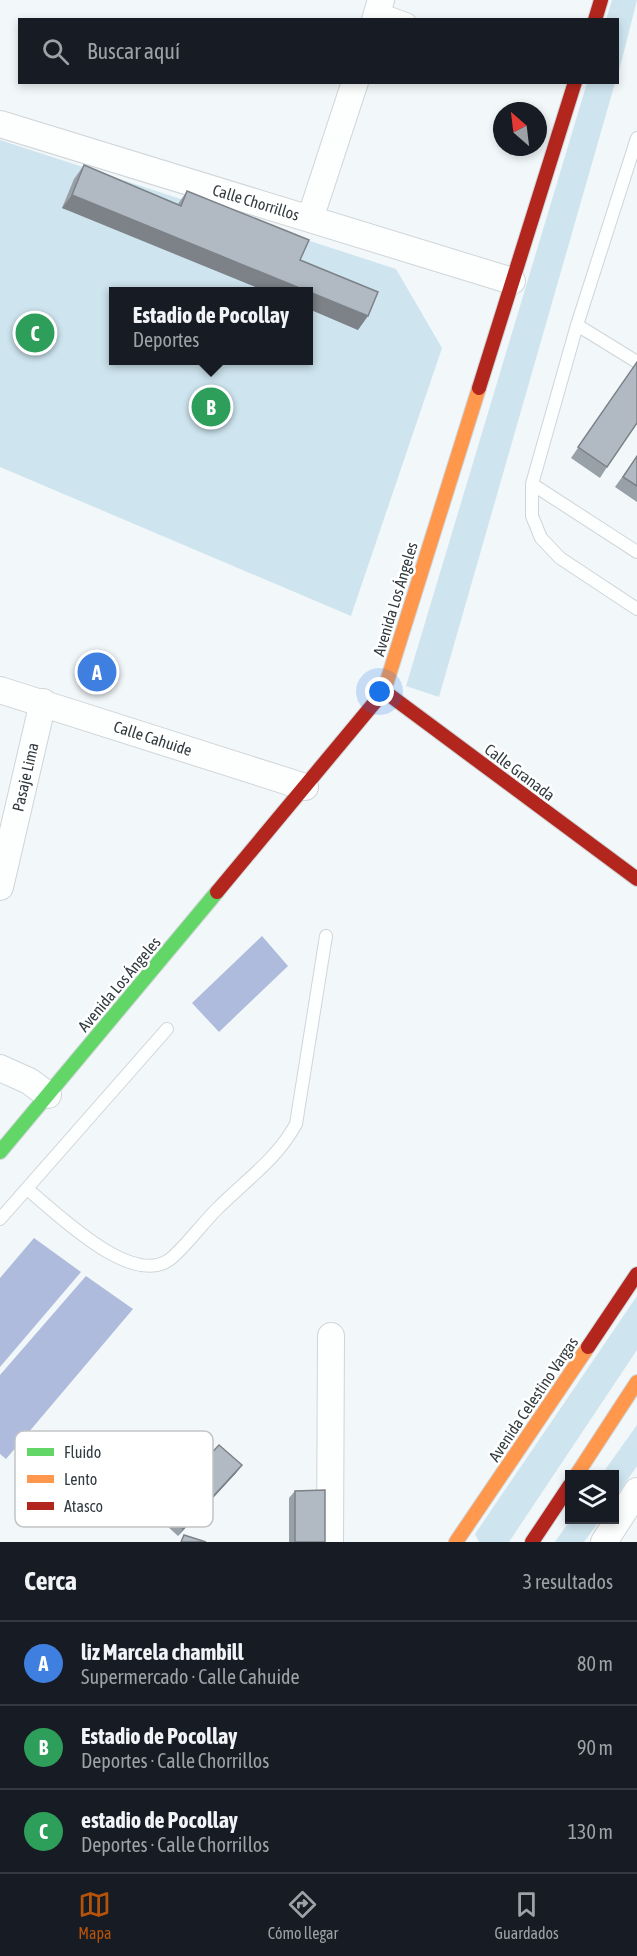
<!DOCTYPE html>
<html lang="es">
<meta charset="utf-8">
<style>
:root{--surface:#171b24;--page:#20242c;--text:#f1f3f6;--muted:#9ea1a6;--line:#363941;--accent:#b45309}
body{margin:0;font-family:"Asap Condensed",sans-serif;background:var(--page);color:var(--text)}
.controls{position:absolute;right:18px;bottom:18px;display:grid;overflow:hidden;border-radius:0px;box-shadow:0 3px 9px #0003}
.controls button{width:54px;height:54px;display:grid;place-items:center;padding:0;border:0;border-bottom:2px solid var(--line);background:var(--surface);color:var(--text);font:30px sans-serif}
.compass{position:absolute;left:493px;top:102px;width:54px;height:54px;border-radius:50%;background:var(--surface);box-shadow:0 3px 9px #0003;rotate:332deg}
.you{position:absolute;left:380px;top:692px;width:21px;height:21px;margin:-15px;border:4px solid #fff;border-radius:50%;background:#1a73e8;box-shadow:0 0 0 9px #1a73e833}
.badge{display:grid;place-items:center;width:39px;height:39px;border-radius:50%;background:var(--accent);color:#fff;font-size:20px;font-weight:700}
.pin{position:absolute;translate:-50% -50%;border:3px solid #fff;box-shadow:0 2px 6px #0006}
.popup{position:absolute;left:109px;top:287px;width:204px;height:78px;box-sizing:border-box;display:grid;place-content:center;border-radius:0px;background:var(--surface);filter:drop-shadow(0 2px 4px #0005);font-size:20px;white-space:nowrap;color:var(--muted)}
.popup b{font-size:22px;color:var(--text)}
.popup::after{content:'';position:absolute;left:50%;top:100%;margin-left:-12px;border:12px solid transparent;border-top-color:var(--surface)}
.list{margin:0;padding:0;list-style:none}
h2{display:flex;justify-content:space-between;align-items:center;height:78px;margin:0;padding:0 24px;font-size:26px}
h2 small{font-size:20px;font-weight:400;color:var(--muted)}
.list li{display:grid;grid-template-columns:39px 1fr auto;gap:18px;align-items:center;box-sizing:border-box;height:84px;padding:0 24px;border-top:2px solid var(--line)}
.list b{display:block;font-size:22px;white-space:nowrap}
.list p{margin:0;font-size:20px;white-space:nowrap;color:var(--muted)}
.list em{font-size:20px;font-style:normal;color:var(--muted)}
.icon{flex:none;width:33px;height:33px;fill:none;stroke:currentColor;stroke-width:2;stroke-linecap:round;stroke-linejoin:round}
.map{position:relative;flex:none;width:637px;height:1542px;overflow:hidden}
.search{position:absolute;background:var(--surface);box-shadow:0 3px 9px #0003;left:18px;right:18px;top:18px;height:66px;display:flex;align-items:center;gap:15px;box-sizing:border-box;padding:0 21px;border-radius:0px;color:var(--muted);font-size:22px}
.sheet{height:330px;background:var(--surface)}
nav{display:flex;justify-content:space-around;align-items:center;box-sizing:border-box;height:84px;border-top:2px solid var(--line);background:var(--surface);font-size:16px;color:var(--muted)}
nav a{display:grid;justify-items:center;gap:3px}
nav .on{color:var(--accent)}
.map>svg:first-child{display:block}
.green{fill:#cee5ef;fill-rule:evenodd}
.water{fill:#aebbdc}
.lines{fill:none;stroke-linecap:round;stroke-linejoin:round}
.lane-casing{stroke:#cfd5d8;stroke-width:14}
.street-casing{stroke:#cfd5d8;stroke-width:28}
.fast-casing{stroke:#cfd5d8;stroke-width:16}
.slow-casing{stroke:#cfd5d8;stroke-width:16}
.jam-casing{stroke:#cfd5d8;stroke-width:16}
.lane{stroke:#fdfefe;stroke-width:12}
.street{stroke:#fdfefe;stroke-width:26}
.fast{stroke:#63d668;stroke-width:14}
.slow{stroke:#ff974d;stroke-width:14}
.jam{stroke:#b3261e;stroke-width:14}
.wall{fill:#98a0a8}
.shaded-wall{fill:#7c8288}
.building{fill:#b1bac3;stroke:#7c8288;stroke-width:1.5}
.labels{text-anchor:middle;stroke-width:5;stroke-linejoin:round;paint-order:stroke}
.street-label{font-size:16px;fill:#323b3f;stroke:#fff}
.key{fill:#fff;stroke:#c2c4c5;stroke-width:1.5}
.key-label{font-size:16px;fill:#323b3f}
</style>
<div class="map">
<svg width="637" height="1542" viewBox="0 0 637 1542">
<rect width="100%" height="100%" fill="#f2f7f9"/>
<path class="green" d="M612,0h25l-19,75v-55h-12z
M587,83h28l-176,614 -33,-11z
M0,140l396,129 46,79 -91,268 -351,-149zM113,292h195v68h-195z
M637,1296v54l-128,192h-30l-4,-8z
M637,1425v41l-22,32 -1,-24h-12z
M570,1520h30l-16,22h-29z"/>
<path class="water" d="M262,936l26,30 -69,66 -27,-29z
M34,1238l47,34 -81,95v-89z
M86,1276l47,33 -127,150 -6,-5v-79z"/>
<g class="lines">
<defs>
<path id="lane" d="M379,9l30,11
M637,138l-60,187 -45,159v32l9,22 19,20 77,51
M577,325l60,37
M532,484l105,68
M27,1189c29,23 103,98 142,71 15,-11 35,-39 50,-53 28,-28 58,-48 77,-83l30,-188
M0,1219l167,-190"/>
<path id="street" d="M375,20l6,-20
M0,124l512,157
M310,219l45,-137
M0,690l305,97
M0,887l43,-185
M0,1068l29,13 19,14
M330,1542l1,-206
M604,1542l33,-51"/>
<path id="fast" d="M0,1152l217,-260"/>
<path id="slow" d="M380,696l4,-5 95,-303
M577,1474l60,-92
M456,1542l132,-195"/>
<path id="jam" d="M595,20l6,-20
M479,388l96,-306
M384,691l253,188
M217,892l163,-196
M588,1347l49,-73
M532,1542l38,-57"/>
</defs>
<use href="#lane" class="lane-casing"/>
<use href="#street" class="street-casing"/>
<use href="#fast" class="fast-casing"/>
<use href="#slow" class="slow-casing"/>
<use href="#jam" class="jam-casing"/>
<use href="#lane" class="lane"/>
<use href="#street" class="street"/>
<use href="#fast" class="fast"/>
<use href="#slow" class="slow"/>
<use href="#jam" class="jam"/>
</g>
<path class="wall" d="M84,165l94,39 9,-13 113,69 58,70 -49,-21v-18l-247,-83 12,-29z
M637,362l-30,105 -7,11 -29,-20z
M637,456v46l-22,-15z
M242,1465l-6,8 -58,63 -23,-21 5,-7z
M295,1491l30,51h-36v-44z"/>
<path class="shaded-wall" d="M72,195l235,96h-42l-203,-83z
M309,292l59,24 -10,14 -49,-21z
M242,1465l-6,8 -58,63 5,-7z"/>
<path class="building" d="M84,165l97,41 6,-15 122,49 -9,20 78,32 -10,24 -296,-121z
M637,362v61l-30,44 -29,-20z
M637,456v30l-14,-9z
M219,1445l23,20 -59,64 -23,-21z
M325,1490v52h-30v-51z
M184,1535l22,7h-25z"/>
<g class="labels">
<g class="street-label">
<text transform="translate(256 202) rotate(17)" y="6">Calle Chorrillos</text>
<text transform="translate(395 599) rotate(-73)" y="6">Avenida Los Ángeles</text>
<text transform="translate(153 738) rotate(18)" y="6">Calle Cahuide</text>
<text transform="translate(520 772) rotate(37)" y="6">Calle Granada</text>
<text transform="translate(25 777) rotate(-77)" y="6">Pasaje Lima</text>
<text transform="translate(119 984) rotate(-50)" y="6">Avenida Los Ángeles</text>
<text transform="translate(533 1399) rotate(-56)" y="6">Avenida Celestino Vargas</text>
</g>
</g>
<rect x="15" y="1431" width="198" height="96" rx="9" class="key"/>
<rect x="27" y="1448" width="27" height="8" fill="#63d668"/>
<rect x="27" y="1475" width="27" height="8" fill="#ff974d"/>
<rect x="27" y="1502" width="27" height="8" fill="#b3261e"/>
<g class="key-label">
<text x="64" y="1458">Fluido</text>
<text x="64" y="1485">Lento</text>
<text x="64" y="1512">Atasco</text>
</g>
</svg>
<div class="controls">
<button><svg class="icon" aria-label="layers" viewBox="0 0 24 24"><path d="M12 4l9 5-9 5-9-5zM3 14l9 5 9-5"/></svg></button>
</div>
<svg class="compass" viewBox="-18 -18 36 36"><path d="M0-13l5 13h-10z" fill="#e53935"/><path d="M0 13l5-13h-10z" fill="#9ea1a6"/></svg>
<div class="you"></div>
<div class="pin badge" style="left:97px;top:672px;background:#3f7fe0">A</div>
<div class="pin badge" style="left:211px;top:407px;background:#2e9e5b">B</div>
<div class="popup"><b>Estadio de Pocollay</b>Deportes</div>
<div class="pin badge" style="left:35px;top:333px;background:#2e9e5b">C</div>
<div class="search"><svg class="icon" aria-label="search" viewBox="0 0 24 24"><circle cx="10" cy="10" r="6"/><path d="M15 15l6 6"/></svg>Buscar aquí</div>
</div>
<section class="sheet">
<h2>Cerca<small>3 resultados</small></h2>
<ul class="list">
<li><span class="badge" style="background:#3f7fe0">A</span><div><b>liz Marcela chambill</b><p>Supermercado · Calle Cahuide</p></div><em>80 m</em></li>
<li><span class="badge" style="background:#2e9e5b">B</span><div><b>Estadio de Pocollay</b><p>Deportes · Calle Chorrillos</p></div><em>90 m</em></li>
<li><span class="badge" style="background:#2e9e5b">C</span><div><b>estadio de Pocollay</b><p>Deportes · Calle Chorrillos</p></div><em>130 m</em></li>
</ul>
</section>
<nav>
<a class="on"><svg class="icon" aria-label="map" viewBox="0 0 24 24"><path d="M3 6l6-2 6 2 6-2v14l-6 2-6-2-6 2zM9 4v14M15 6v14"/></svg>Mapa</a>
<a><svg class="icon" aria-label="directions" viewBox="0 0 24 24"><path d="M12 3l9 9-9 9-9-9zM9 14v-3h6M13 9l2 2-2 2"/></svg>Cómo llegar</a>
<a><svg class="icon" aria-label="saved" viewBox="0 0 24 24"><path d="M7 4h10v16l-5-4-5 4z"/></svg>Guardados</a>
</nav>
